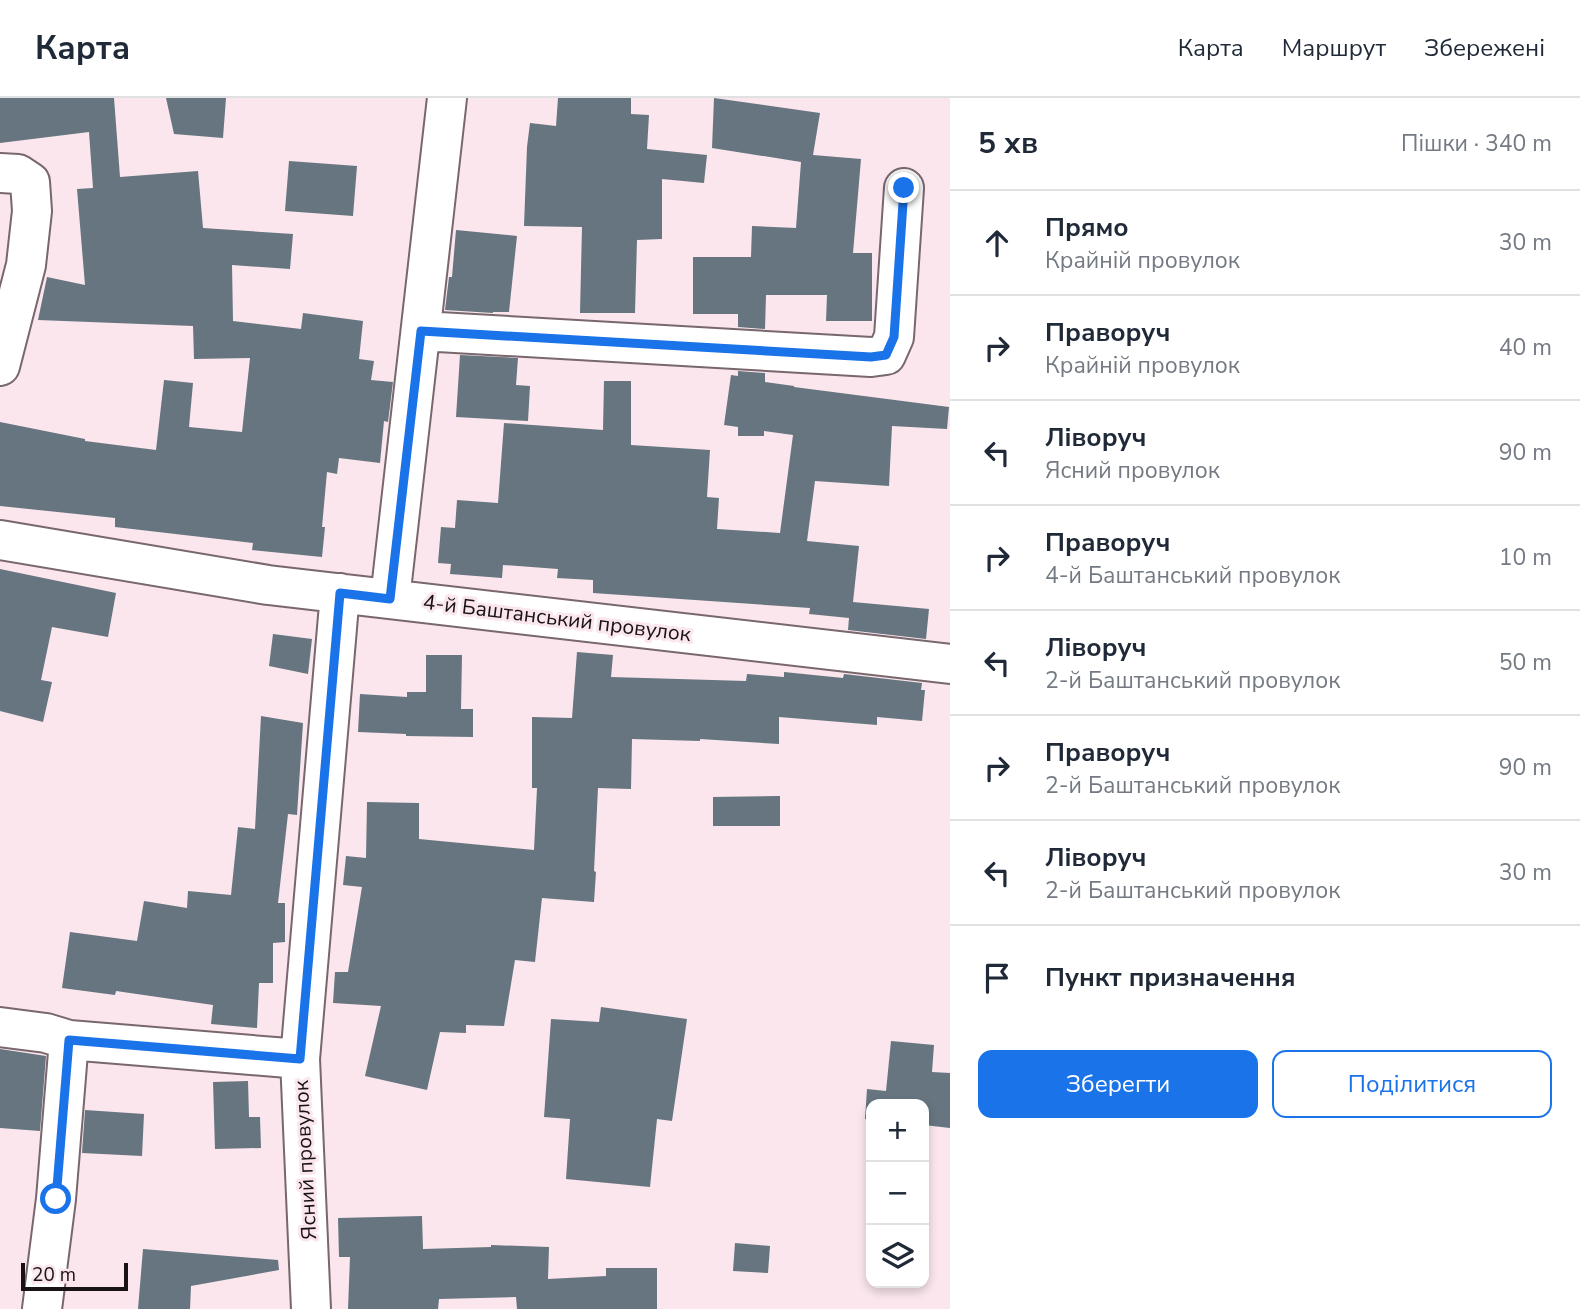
<!DOCTYPE html>
<html lang="uk">
<meta charset="utf-8">
<style>
:root{--surface:#fff;--page:#f6f6f7;--text:#1f2937;--muted:#747a83;--line:#e0e1e3;--accent:#1a73e8}
body{margin:0;font-family:"Nunito Sans",sans-serif;background:var(--page);color:var(--text)}
.controls{position:absolute;right:21px;bottom:21px;display:grid;overflow:hidden;border-radius:14px;box-shadow:0 4px 10px #0003}
.controls button{width:63px;height:63px;display:grid;place-items:center;padding:0;border:0;border-bottom:2px solid var(--line);background:var(--surface);color:var(--text);font:35px sans-serif}
.scale{position:absolute;left:21px;bottom:18px;width:107px;box-sizing:border-box;padding-left:7px;border:4px solid #191315;border-top:0;font-size:19px;line-height:24px;white-space:nowrap;color:#191315;-webkit-text-stroke:5px #fae6ec;paint-order:stroke}
.stop{position:absolute;width:21px;height:21px;margin:-16px;border:5px solid #1a73e8;border-radius:50%;background:#fff}
.stop.end{background:#1a73e8;border-color:#fff;box-shadow:0 2px 7px #0008}
.list{margin:0;padding:0;list-style:none}
h2{display:flex;justify-content:space-between;align-items:center;height:91px;margin:0;padding:0 28px;font-size:30px}
h2 small{font-size:23px;font-weight:400;color:var(--muted)}
.list li{display:grid;grid-template-columns:46px 1fr auto;gap:21px;align-items:center;box-sizing:border-box;height:105px;padding:0 28px;border-top:2px solid var(--line)}
.list b{display:block;font-size:26px;white-space:nowrap}
.list p{margin:0;font-size:23px;white-space:nowrap;color:var(--muted)}
.list em{font-size:23px;font-style:normal;color:var(--muted)}
.actions{display:flex;gap:14px;padding:21px 28px}
.actions a{flex:1;padding:16px 0;border:2px solid var(--accent);border-radius:14px;text-align:center;font-size:24px;color:var(--accent)}
.actions .main{background:var(--accent);color:#fff}
.icon{flex:none;width:38px;height:38px;fill:none;stroke:currentColor;stroke-width:2;stroke-linecap:round;stroke-linejoin:round}
.map{position:relative;flex:none;width:950px;height:1211px;overflow:hidden}
header{display:flex;align-items:center;gap:42px;box-sizing:border-box;height:98px;padding:0 35px;background:var(--surface);border-bottom:2px solid var(--line)}
header strong{font-size:33px}
nav{display:flex;gap:38px;margin-inline-start:auto;font-size:24px}
main{display:flex}
aside{flex:1;background:var(--surface)}
.map>svg:first-child{display:block}
.building{fill:#66757f}
.lines{fill:none;stroke-linecap:round;stroke-linejoin:round}
.minor-casing{stroke:#78676c;stroke-width:42}
.minor{stroke:#fff;stroke-width:38}
.route{stroke:#1a73e8;stroke-width:9}
.labels{text-anchor:middle;stroke-width:6;stroke-linejoin:round;paint-order:stroke}
.street-label{font-size:21px;fill:#191315;stroke:#fae6ec}
</style>
<header>
<strong>Карта</strong>
<nav><a>Карта</a><a>Маршрут</a><a>Збережені</a></nav>
</header>
<main>
<div class="map">
<svg width="950" height="1211" viewBox="0 0 950 1211">
<rect width="100%" height="100%" fill="#fae6ec"/>
<path class="building" d="M0,0h114l6,79 78,-6 5,57 90,6 -3,35 -58,-4 1,56 68,8 2,-16 60,8 -4,38 15,2 -3,19 22,2 -5,40 -4,-1 -4,42 -41,-5 -2,16 -10,-2 -5,55h3l-3,30 -70,-7 1,-7 -138,-16v-9l-115,-12v-84l85,17v2l71,9 8,-70 29,3 -4,44 53,5 8,-74 -56,1 -1,-33 -155,-6 9,-43 38,8 -8,-96 16,-1 -4,-56 -89,11z
M166,0h60l-3,40 -49,-4z
M558,0h73v16l18,1 -2,34 60,6 -3,28 -42,-4v60l-25,1 -2,73h-55l2,-86 -58,-1 3,-79 3,-24 26,3z
M714,0l106,15 -7,42 48,4 -8,94h19v68h-46l1,-26h-61l-1,34 -27,-2v-13h-45v-57h58l1,-31 44,2 5,-66 -89,-14z
M289,63l68,5 -4,50 -68,-5z
M456,132l61,6 -8,76h-16v1l-48,-3 4,-33h3z
M460,257l58,3 -2,27 14,1 -2,35 -72,-4z
M738,273l27,2v9l29,4v1l155,20 -2,22 -55,-3 -3,60 -74,-5 -8,60 52,5 -6,56 76,7 -3,30 -78,-9 1,-12 -40,-4 1,-6 -217,-15v-13l-36,-2 1,-9 -55,-4 -1,13 -52,-4 1,-10 -13,-1 3,-36 14,1 2,-28 41,3 6,-80 99,7 1,-49h27v64l79,5 -3,47 12,1 -2,31 63,4 13,-98 -29,-4v5h-26v-9l-14,-2 7,-50 7,1z
M0,471l116,24 -8,44 -56,-10 -11,53 11,2 -9,40 -43,-11z
M273,536l39,5 -4,35 -39,-8z
M577,554l36,3 -2,22 135,4 1,-7 37,3v-5l59,6 1,-4 78,9 -1,7h4l-3,31 -45,-4v8l-98,-8v27l-79,-5v2l-68,-2 -1,50 -33,-1 -4,83 2,1 -2,30 -52,-4 -7,64 -20,-2 -11,66 -38,-1v8l-26,-1 -13,58 -62,-14 16,-70 -48,-3 2,-31h13l14,-85 -19,-2 3,-29 20,2 1,-56 52,1v36l115,11 3,-62h-5v-71l40,1z
M426,557h36l-1,54h12v28l-67,-1v-2l-48,-2 2,-38 47,3v-5h19z
M261,618l42,7 -6,92 -9,-1 -10,89h7v39l-12,1v40h-14l-2,45 -46,-4 2,-19 -97,-14 -1,4 -53,-7 8,-56 67,9 7,-40 43,7 1,-17 43,4 7,-68 17,2z
M780,698v30h-67v-29z
M601,909l86,12 -15,102 -15,-2 -7,68 -84,-8 4,-60 -26,-2 7,-98 48,3z
M891,943l43,4 -2,27 18,1v55l-26,-3v-21h-53v16l-6,-1 2,-30 19,2z
M0,951l46,7 -6,75 -40,-3z
M248,983l1,36h11l1,31 -46,1 -2,-67z
M85,1012l59,4 -2,42 -60,-3z
M422,1118l1,33 68,-2v-2l58,2 -1,32 58,-3v-8h51v41h-140l-1,-12 -77,2 -1,10h-90l2,-52h-11l-1,-39z
M735,1145l35,3 -2,27 -35,-2z
M143,1151l135,11 1,10 -88,16 -1,23h-52z"/>
<g class="lines">
<defs>
<path id="minor" d="M0,75l18,1 12,8 2,29 -6,54 -26,101
M421,233l450,26 15,-2 8,-18 10,-149
M0,442l268,45 682,79
M390,501l57,-501
M0,929l46,6 23,7
M42,1211l14,-110 13,-159 231,19
M311,1211l-11,-250 40,-466"/>
</defs>
<use href="#minor" class="minor-casing"/>
<use href="#minor" class="minor"/>
</g>
<g class="lines">
<path class="route" d="M56,1101l13,-159 231,19 40,-466 50,6 31,-268 450,26 15,-2 8,-18 10,-149"/>
</g>
<g class="labels">
<g class="street-label">
<text transform="translate(557 520) rotate(7)" y="7">4-й Баштанський провулок</text>
<text transform="translate(305 1062) rotate(-93)" y="7">Ясний провулок</text>
</g>
</g>
</svg>
<div class="controls">
<button>+</button>
<button>−</button>
<button><svg class="icon" aria-label="layers" viewBox="0 0 24 24"><path d="M12 4l9 5-9 5-9-5zM3 14l9 5 9-5"/></svg></button>
</div>
<div class="scale">20 m</div>
<div class="stop" style="left:56px;top:1101px"></div>
<div class="stop end" style="left:904px;top:90px"></div>
</div>
<aside>
<h2>5 хв<small>Пішки · 340 m</small></h2>
<ul class="list">
<li><svg class="icon" aria-label="ahead" viewBox="0 0 24 24"><path d="M12 20V5M6 11l6-6 6 6"/></svg><div><b>Прямо</b><p>Крайній провулок</p></div><em>30 m</em></li>
<li><svg class="icon" aria-label="right" viewBox="0 0 24 24"><path d="M7 20v-9h11M14 6l5 5-5 5"/></svg><div><b>Праворуч</b><p>Крайній провулок</p></div><em>40 m</em></li>
<li><svg class="icon" aria-label="left" viewBox="0 0 24 24"><path d="M17 20v-9H6M10 6l-5 5 5 5"/></svg><div><b>Ліворуч</b><p>Ясний провулок</p></div><em>90 m</em></li>
<li><svg class="icon" aria-label="right" viewBox="0 0 24 24"><path d="M7 20v-9h11M14 6l5 5-5 5"/></svg><div><b>Праворуч</b><p>4-й Баштанський провулок</p></div><em>10 m</em></li>
<li><svg class="icon" aria-label="left" viewBox="0 0 24 24"><path d="M17 20v-9H6M10 6l-5 5 5 5"/></svg><div><b>Ліворуч</b><p>2-й Баштанський провулок</p></div><em>50 m</em></li>
<li><svg class="icon" aria-label="right" viewBox="0 0 24 24"><path d="M7 20v-9h11M14 6l5 5-5 5"/></svg><div><b>Праворуч</b><p>2-й Баштанський провулок</p></div><em>90 m</em></li>
<li><svg class="icon" aria-label="left" viewBox="0 0 24 24"><path d="M17 20v-9H6M10 6l-5 5 5 5"/></svg><div><b>Ліворуч</b><p>2-й Баштанський провулок</p></div><em>30 m</em></li>
<li><svg class="icon" aria-label="arrive" viewBox="0 0 24 24"><path d="M6 21V4h12l-3 4 3 4H6"/></svg><div><b>Пункт призначення</b></div></li>
</ul>
<div class="actions"><a class="main">Зберегти</a><a>Поділитися</a></div>
</aside>
</main>
